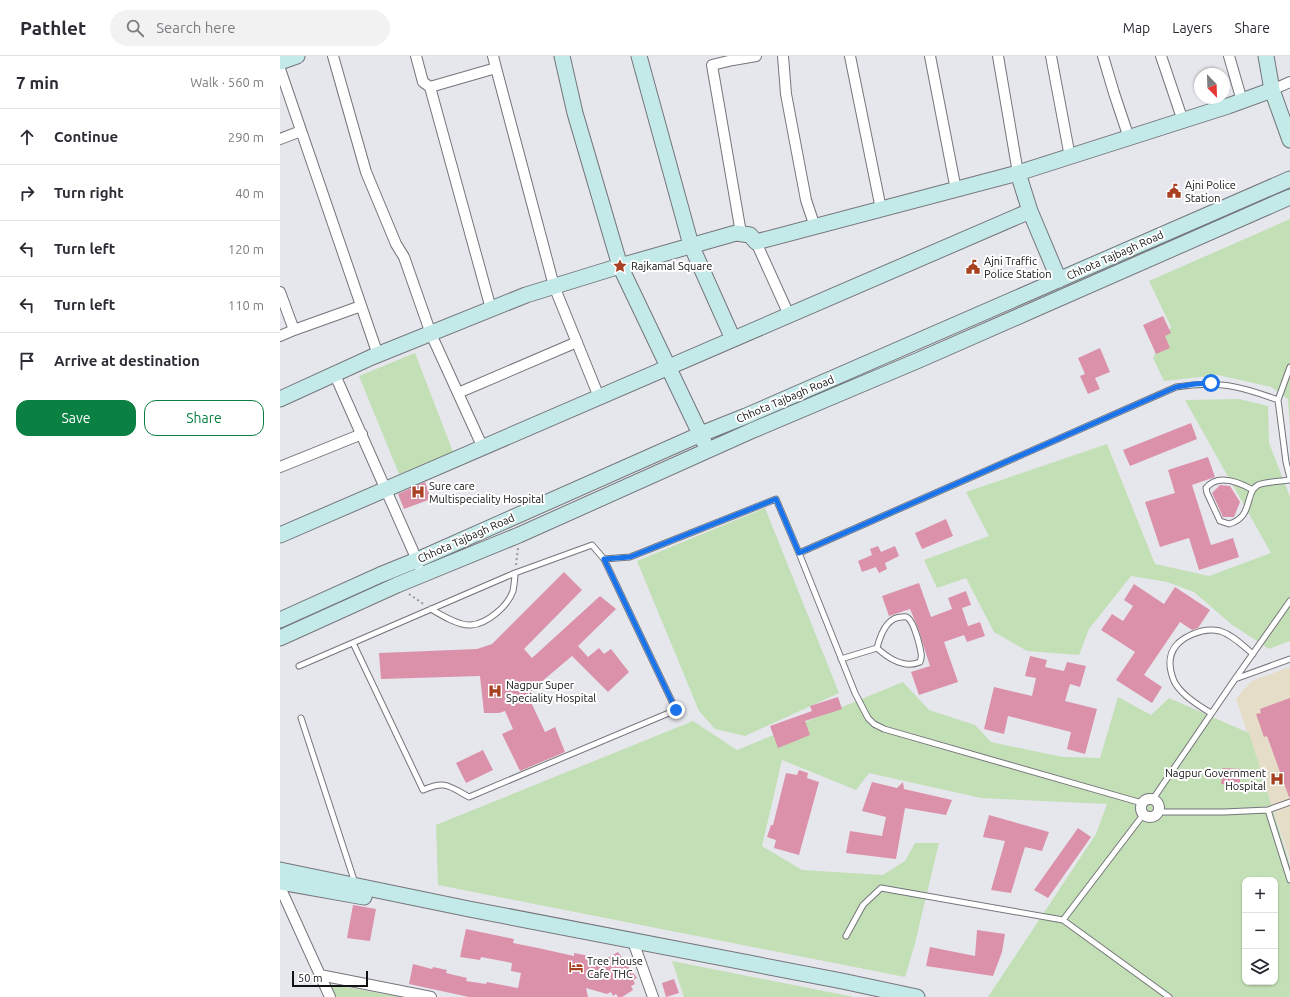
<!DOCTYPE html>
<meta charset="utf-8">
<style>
:root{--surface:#fff;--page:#f2f2f3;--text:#2b2b33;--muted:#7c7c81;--line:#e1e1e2;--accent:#0b8043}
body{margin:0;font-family:Ubuntu,sans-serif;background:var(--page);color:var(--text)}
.controls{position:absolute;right:12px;bottom:12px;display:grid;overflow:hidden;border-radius:8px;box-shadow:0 1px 3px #0004}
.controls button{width:36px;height:36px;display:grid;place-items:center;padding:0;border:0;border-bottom:1px solid var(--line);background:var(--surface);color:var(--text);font:20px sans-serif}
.compass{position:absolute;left:914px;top:12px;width:36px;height:36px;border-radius:50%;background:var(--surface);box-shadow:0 1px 3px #0004;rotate:157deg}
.scale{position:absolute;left:12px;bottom:10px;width:76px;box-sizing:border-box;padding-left:4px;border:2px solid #121214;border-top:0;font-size:11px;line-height:14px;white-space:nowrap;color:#121214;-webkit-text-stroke:3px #fff;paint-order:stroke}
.stop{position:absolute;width:12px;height:12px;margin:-9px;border:3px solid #1a73e8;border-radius:50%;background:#fff}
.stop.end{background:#1a73e8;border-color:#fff;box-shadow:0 1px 4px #0008}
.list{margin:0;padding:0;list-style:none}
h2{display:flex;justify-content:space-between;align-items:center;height:52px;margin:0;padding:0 16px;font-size:17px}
h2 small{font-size:13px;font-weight:400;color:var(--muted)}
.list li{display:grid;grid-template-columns:26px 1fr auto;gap:12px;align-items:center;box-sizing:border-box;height:56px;padding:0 16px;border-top:1px solid var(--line)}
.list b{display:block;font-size:15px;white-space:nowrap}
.list em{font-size:13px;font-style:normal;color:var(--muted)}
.actions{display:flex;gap:8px;padding:12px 16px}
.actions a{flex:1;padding:9px 0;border:1px solid var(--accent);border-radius:12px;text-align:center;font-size:14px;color:var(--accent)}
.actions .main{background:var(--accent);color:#fff}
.icon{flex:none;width:22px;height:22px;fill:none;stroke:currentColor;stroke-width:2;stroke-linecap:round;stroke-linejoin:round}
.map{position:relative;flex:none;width:1010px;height:941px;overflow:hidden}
header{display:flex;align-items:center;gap:24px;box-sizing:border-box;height:56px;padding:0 20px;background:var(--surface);border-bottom:1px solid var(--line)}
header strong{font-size:19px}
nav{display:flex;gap:22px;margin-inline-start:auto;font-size:14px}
.search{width:280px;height:36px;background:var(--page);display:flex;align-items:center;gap:10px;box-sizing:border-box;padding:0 14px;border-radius:22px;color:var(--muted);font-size:15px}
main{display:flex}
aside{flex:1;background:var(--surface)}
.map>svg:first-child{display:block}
.medical{fill:#e6ddc8}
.green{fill:#c3dfb5;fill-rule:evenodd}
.building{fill:#db91aa}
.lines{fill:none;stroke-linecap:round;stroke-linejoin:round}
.lane-casing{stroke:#75757b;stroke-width:7}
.street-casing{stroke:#75757b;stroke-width:12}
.secondary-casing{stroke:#75757b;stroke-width:17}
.path{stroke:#96969b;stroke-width:2;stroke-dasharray:2 3;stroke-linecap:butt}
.lane{stroke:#fff;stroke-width:5}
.street{stroke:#fff;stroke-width:10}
.secondary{stroke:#c3eae9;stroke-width:15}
.route{stroke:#1a73e8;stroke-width:5}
.labels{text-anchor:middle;stroke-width:4;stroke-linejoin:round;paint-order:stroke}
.poi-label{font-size:11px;fill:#121214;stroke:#fff;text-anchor:start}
.street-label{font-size:11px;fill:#121214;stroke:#fff}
</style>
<header>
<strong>Pathlet</strong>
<div class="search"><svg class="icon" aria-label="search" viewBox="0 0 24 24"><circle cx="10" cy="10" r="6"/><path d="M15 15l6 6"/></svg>Search here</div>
<nav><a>Map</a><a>Layers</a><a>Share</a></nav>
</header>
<main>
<aside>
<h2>7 min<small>Walk · 560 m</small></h2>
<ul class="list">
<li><svg class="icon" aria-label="ahead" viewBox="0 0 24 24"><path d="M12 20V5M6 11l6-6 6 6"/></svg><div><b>Continue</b></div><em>290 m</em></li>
<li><svg class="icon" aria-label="right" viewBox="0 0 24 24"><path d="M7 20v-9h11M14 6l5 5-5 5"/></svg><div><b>Turn right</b></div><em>40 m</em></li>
<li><svg class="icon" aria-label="left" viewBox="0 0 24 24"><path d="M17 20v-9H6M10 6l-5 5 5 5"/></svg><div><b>Turn left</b></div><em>120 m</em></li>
<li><svg class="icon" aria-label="left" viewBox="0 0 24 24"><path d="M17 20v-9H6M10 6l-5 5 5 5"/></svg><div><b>Turn left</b></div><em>110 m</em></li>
<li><svg class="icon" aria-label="arrive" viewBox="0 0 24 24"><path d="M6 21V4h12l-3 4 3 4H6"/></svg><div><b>Arrive at destination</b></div></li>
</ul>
<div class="actions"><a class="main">Save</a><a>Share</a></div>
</aside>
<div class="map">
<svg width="1010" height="941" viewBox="0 0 1010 941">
<rect width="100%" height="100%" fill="#e6e7ed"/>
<path class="medical" d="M1010,611v193l-54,-161 15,-18z"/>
<path class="green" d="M1010,163v210l-2,-30 -17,-12 -53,-12 -54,6 -11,-23 12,-22 6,-9 -22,-46z
M135,297l38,99 -54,22 -40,-98z
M959,343l29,7 1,37 21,54v144l-21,8 -38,-25 -37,-32 -27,-10 -36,-6 -42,53 -10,26 -52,-4 -33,-19 -28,-54 -29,10 -13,-28 65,-24 -23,-44 141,-48 48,120 54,12 62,-23 -86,-153z
M485,452l74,185 -94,43 -30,-7 -16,-18 -62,-150z
M623,626l26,28 46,15 16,17 72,15 37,1 18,-61 33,18 18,-17 80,35 41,132v132h-302l108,-163 11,-30 -126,-6 -112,-25 -13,17 -74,-30 -20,86 40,24 81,5 22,-14 10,-18h24l-25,104 -9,30 -467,-92 -2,-60 257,-104 44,29zM965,824h30v102h-30z
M392,905l182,36h-170z
M49,928l71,13h-65z"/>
<path class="building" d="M883,260l8,17 -6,3 5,12 -14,6 -13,-29z
M820,292l10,24 -15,6 5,11 -12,5 -8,-18 5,-2 -7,-16z
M911,367l6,16 -67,27 -7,-16z
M928,401l7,20 -23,8 19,60 22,-7 6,19 -40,13 -10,-32 -29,9 -15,-45 30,-9 -7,-23z
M145,426l6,17 -27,10 -6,-15z
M940,429l10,1 10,16 -6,15h-11l-11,-24z
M666,463l7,17 -31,13 -7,-16z
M598,490l3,6 14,-6 4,10 -14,7 2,6 -8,4 -3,-6 -14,5 -4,-11 14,-6 -2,-6z
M284,516l18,18 -58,59 8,9 68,-62 16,13 -38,37 10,11 11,-9 5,6 7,-5 18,23 -21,20 -36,-36 -39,33 -4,9 16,34 10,-5 10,25 -45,19 -18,-37 11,-5 -8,-18 -6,2h-15l-4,-37 -99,3 -2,-26 98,-4 15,-5z
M639,527l12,34 21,-8 -4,-11 18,-7 5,14 -9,3 6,18 12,-4 5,14 -18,6 -3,-7 -20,7 14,40 -39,13 -8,-23 19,-6 -12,-38 -8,-19 -21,7 -7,-20z
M854,528l30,20 11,-17 35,23 -12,18 -6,2 -12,-8 -36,53 18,12 -10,16 -36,-23 19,-28 -34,-22 11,-16 11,7 10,-15 -9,-6z
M750,600l17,4 -2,7 19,4 3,-9 19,4 -6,21 -10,-3 -5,17 32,8 -12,45 -18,-5 4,-17 -63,-16 -4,18 -20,-5 10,-42 38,9 4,-18 -11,-2z
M558,641l4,12 -37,12 5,14 -32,13 -8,-22 42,-15 -2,-5z
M1010,642v99h-1l-22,-61 -3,1 -8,-23 5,-1 -1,-4z
M203,694l10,20 -27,13 -10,-20z
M943,712l17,1v16l-19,-1z
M519,714l9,3 -1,5 12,4 -20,73 -25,-7 2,-8 -9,-3 4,-12h2l13,-52 11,2z
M592,726l25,6 6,-6 1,7 48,11 -6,15 -41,-7 -9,51 -50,-6 4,-22 32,5 4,-19 -24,-6z
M709,759l60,17 -7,19 -17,-4 -14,46 -20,-3 14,-49 -22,-4z
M798,772l13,9 -43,61 -14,-8z
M73,849l23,4 -6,32 -23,-3z
M186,873l48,10 -1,4 25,5 36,8v-3l21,4 -2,9 25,-14 19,26 -4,2 2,4 -4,2 2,4 -11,7h-4l-2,-3 -3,2 -2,-4 -4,2 -21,-6 2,9h-119l-60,-13 4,-20 19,5 1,-2 14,3 -1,3 21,5 -1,3 20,3 1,-2 31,6 3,-15 -10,-2 1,-8 -31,-6 -1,3 -20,-3z
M697,874l28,4 -3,18 -9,24 -67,-10 4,-19 45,9z
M394,923l5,14 -13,4 -4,-14z"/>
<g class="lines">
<defs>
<path id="lane" d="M998,344l12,-33
M973,434c-14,-8 -35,-17 -47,-2l1,5 13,28 9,3c25,-7 15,-31 29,-39 7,-3 24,-4 32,-5
M519,497l377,-166c41,-7 64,-1 102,13l8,62 4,16
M324,503l26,-2 146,-58 23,54 56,140 13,25 6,6 10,5 258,74
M151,553c10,6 28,17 40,16 16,-1 37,-19 42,-34 1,-6 2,-12 2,-18
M561,603l36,-11c12,11 27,21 43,14 1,-3 2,-6 1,-9 -1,-7 -7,-31 -13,-35 -2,-2 -3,-1 -6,-1 -16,0 -22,19 -25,31
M19,610l216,-93 77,-28 12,14 72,151 -207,87c-20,-11 -24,-17 -46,-7l-70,-147
M955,623l55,-78
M931,657c-12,-7 -31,-19 -37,-32 -9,-22 -3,-38 19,-47 9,-4 18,-5 27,-3 13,4 23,15 33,23
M21,662l54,165
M873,743l82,-120 55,-20
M988,754l22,70
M879,756h65l44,-2 22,-8
M783,864l80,-105
M566,880l17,-31 18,-17 182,32 106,77"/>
<path id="street" d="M53,0l33,116 30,72 8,13 27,77 52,114
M136,0l7,26 7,5
M213,0l3,12
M503,0l3,38 20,106 9,27
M570,0l31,153
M650,0l26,134
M718,0l20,117
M771,0l19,101
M823,0l11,37 15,45
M881,0l22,65
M949,0l13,45
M0,13l98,286
M992,34l18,-8
M0,83l21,-8
M461,177l-29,-168 21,-5 23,-4
M476,186l33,73
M0,236l14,38 67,-24
M211,253l-61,-222 66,-19 58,218 45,111
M0,280l14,-6
M55,319l82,185 1,5
M178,337l119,-51
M0,411l82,-33
M861 752a9 9 0 1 1 18 0a9 9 0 1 1-18 0Z
M0,831l50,110
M355,891l18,50
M40,919l111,22"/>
<path id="secondary" d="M282,0l13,57 45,153 84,176
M359,0l52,189 42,94
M986,0l6,34 18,50
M0,6l17,-6
M750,155l-12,-38 210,-67 44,-16
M0,343l92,-42 154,-62 94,-29 116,-33 14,2 6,7 262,-69
M0,479l750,-324 29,69
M0,564l100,-45 37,-15 284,-126 45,-18 544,-237
M0,582l117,-53 122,-50 232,-104 168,-71 114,-50 257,-113
M0,814l189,39 373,72 75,16
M0,826l84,15"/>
</defs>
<use href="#lane" class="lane-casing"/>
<use href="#street" class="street-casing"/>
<use href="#secondary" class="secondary-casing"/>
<path class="path" d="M236,509l2,-17
M129,538l16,11"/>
<use href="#lane" class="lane"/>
<use href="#street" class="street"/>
<use href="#secondary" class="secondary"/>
</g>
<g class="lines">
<path class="route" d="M396,654l-72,-151 26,-2 146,-58 23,54 377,-166 19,-3 16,-1"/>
</g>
<defs>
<symbol id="civic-bare" viewBox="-9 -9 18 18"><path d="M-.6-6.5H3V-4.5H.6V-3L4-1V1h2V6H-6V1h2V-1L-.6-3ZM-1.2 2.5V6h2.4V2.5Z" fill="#a84022" stroke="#fff" stroke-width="2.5" paint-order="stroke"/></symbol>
<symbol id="sight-bare" viewBox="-9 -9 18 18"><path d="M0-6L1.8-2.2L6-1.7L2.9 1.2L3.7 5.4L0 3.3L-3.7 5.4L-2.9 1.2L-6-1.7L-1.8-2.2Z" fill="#a84022" stroke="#fff" stroke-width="2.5" paint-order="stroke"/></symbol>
<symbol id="hospital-bare" viewBox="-9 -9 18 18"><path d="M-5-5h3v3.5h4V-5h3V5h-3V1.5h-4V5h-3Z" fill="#a84022" stroke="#fff" stroke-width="2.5" paint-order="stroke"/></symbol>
<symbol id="hotel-bare" viewBox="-9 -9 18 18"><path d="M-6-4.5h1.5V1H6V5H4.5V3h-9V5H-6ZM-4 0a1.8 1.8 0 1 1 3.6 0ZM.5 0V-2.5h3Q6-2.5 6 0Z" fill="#a84022" stroke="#fff" stroke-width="2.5" paint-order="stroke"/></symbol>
</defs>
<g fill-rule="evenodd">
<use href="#civic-bare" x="884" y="125" width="20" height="20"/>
<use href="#sight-bare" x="330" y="200" width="20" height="20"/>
<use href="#civic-bare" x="683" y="201" width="20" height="20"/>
<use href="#hospital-bare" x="128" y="426" width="20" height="20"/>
<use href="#hospital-bare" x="205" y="625" width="20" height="20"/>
<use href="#hospital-bare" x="987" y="713" width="20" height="20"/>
<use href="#hotel-bare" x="286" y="901" width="20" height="20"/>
</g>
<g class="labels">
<g class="poi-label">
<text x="905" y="133">Ajni Police<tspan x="905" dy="13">Station</tspan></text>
<text x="704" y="209">Ajni Traffic<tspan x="704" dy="13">Police Station</tspan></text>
<text x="351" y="214">Rajkamal Square</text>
<text x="149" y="434">Sure care<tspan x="149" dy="13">Multispeciality Hospital</tspan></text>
<text x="226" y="633">Nagpur Super<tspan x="226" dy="13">Speciality Hospital</tspan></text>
<text x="986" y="721" text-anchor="end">Nagpur Government<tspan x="986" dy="13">Hospital</tspan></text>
<text x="307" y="909">Tree House<tspan x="307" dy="13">Cafe THC</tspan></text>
</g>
<g class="street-label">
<text transform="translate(835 199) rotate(-24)" y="4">Chhota Tajbagh Road</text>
<text transform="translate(505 343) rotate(-23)" y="4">Chhota Tajbagh Road</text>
<text transform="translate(186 482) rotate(-24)" y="4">Chhota Tajbagh Road</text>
</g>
</g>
</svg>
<div class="controls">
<button>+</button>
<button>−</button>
<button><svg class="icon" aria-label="layers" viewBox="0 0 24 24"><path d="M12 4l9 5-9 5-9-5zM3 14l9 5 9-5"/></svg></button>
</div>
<svg class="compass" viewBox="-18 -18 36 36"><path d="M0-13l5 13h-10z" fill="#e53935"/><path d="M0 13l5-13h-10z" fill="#7c7c81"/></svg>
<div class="scale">50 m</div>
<div class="stop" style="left:931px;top:327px"></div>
<div class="stop end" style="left:396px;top:654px"></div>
</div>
</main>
